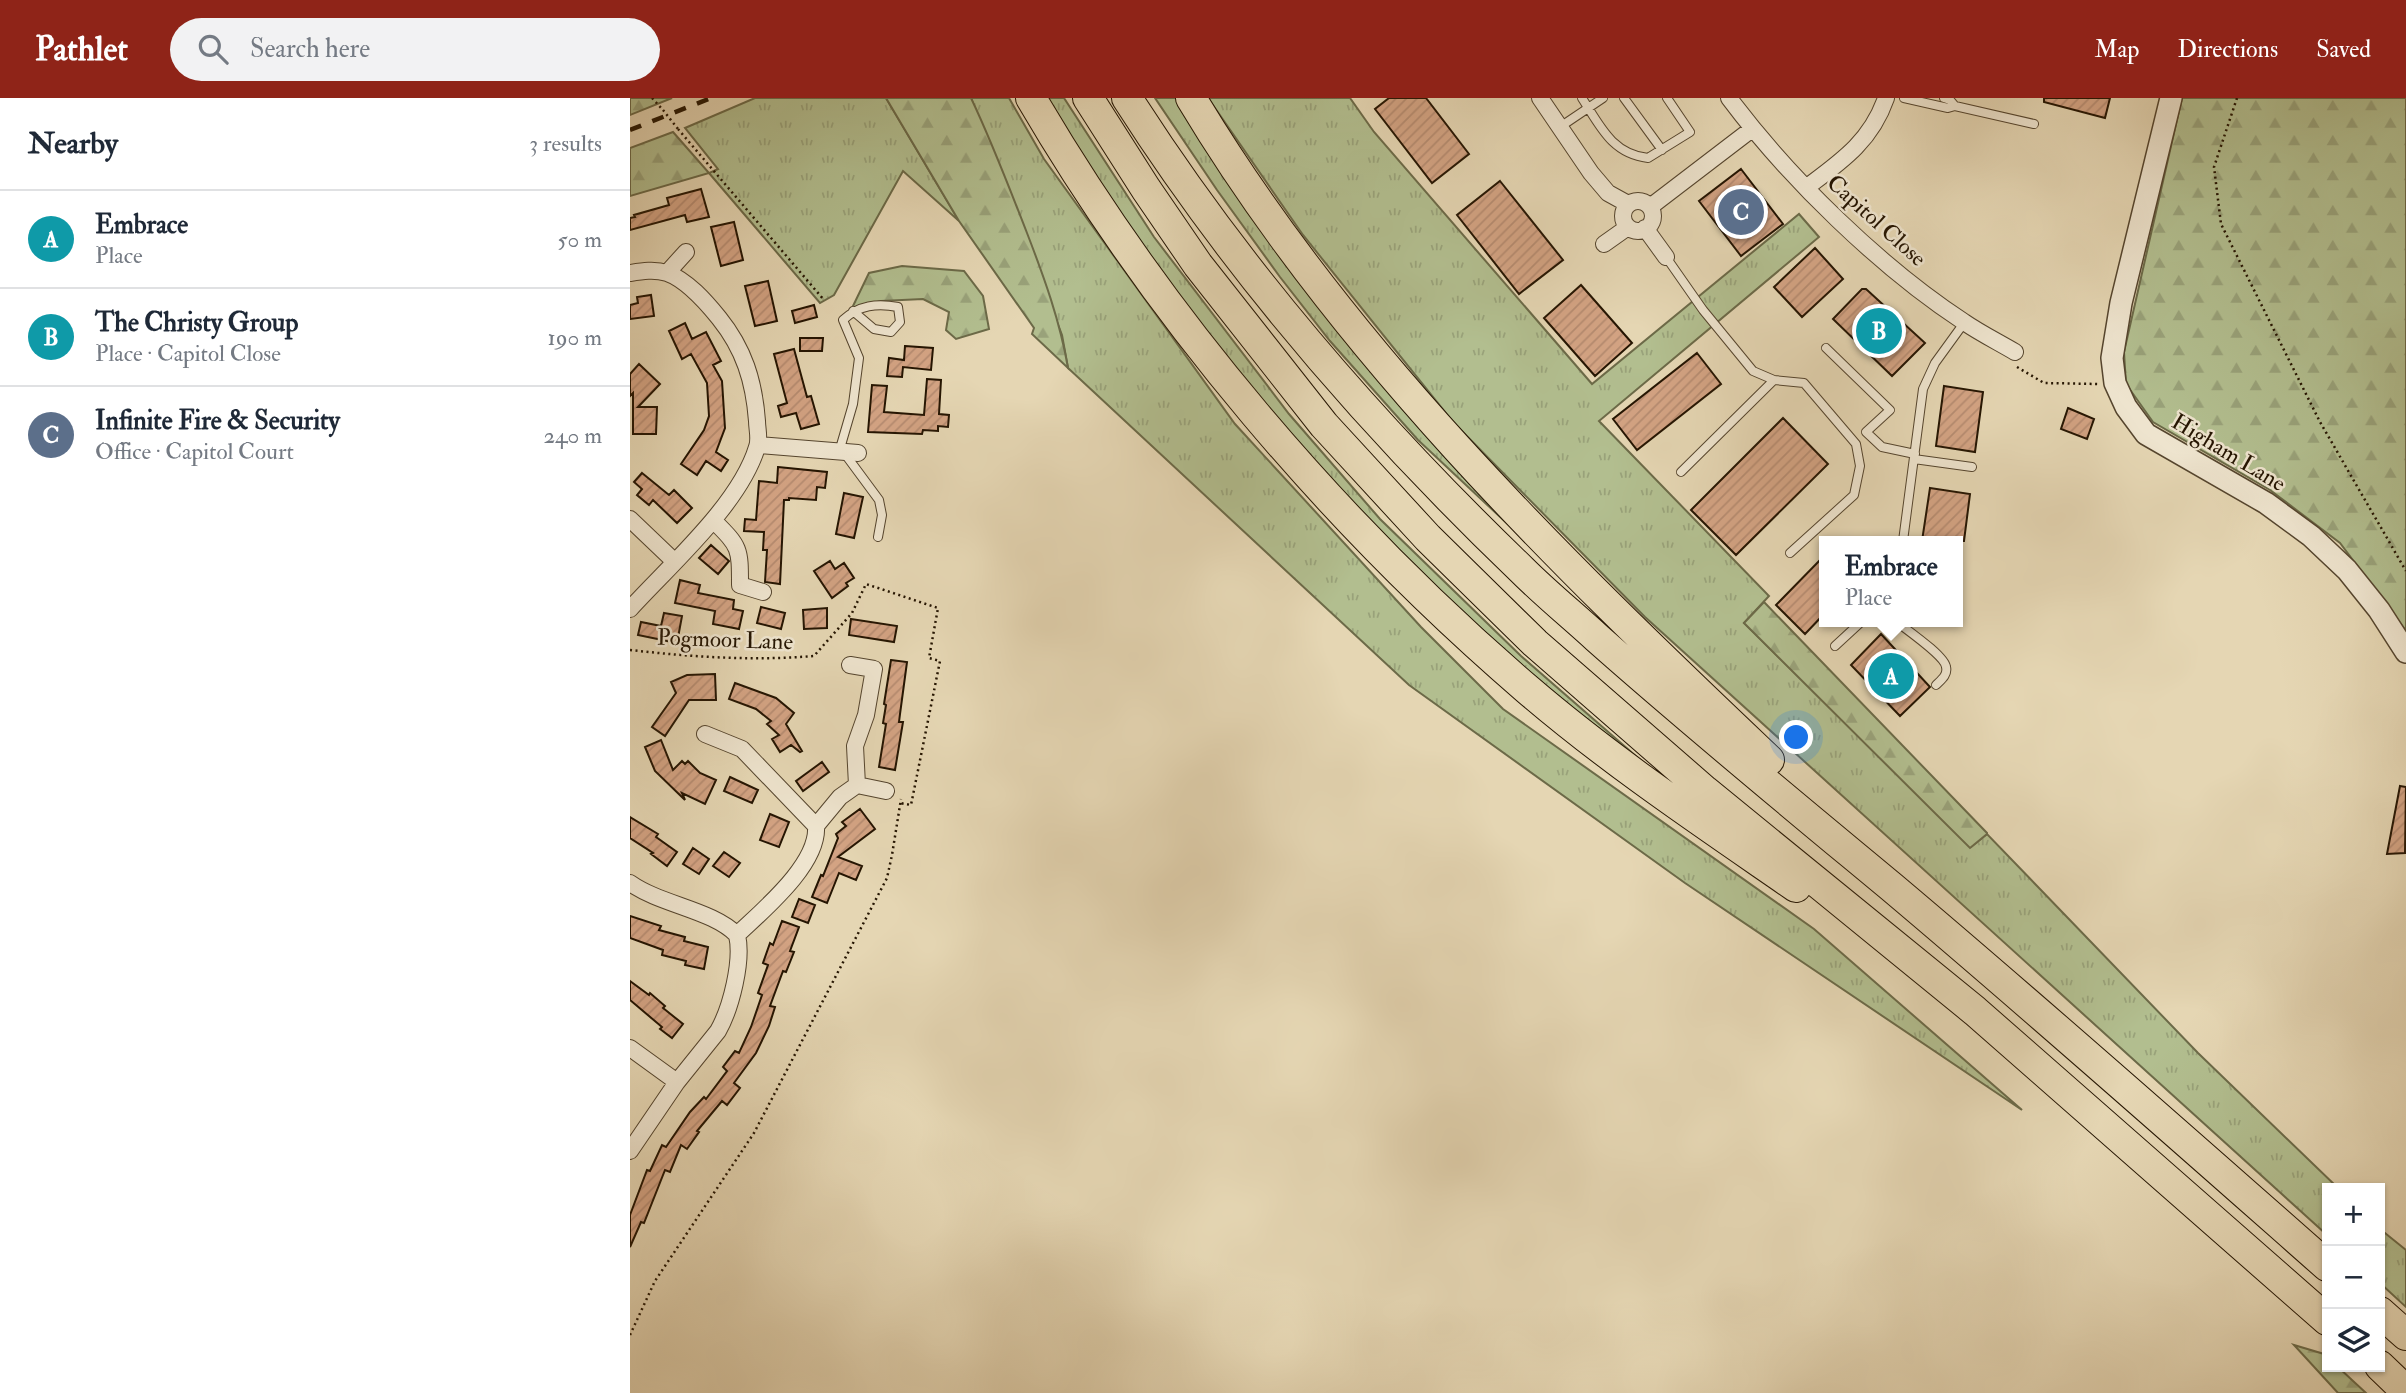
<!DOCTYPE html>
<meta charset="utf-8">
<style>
:root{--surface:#fff;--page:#f2f2f3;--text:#1f2937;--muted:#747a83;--line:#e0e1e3;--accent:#8f2418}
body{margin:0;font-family:"IM FELL Double Pica",serif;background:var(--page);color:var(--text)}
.controls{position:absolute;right:21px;bottom:21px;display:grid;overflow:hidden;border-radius:0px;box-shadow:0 2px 5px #0004}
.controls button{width:63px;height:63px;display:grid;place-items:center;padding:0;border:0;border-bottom:2px solid var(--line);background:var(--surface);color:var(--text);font:35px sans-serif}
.you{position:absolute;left:1167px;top:640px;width:24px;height:24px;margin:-18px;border:5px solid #fff;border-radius:50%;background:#1a73e8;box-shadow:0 0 0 10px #1a73e833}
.badge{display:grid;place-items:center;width:46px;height:46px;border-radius:50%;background:var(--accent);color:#fff;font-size:23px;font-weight:700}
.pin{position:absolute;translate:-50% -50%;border:4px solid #fff;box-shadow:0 2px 7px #0006}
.popup{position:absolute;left:1189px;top:438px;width:144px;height:91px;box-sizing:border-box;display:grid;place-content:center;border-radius:0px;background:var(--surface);filter:drop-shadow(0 2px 5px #0005);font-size:23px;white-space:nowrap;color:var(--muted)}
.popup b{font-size:26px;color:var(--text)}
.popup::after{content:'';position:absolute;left:50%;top:100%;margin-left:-14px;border:14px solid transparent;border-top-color:var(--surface)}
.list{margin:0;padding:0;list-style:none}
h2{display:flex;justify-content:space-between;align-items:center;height:91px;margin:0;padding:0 28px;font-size:30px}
h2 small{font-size:23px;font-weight:400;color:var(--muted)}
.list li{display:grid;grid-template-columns:46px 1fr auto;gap:21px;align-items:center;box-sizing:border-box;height:98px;padding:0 28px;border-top:2px solid var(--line)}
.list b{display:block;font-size:26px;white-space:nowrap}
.list p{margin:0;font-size:23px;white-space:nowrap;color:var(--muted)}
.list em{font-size:23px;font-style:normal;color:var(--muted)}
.icon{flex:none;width:38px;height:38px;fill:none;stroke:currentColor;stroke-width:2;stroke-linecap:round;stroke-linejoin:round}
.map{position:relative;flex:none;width:1776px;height:1295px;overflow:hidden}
header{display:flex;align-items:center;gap:42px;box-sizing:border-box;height:98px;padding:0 35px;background:var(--accent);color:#fff}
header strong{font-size:33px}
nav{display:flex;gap:38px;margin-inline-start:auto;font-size:24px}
.search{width:490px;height:63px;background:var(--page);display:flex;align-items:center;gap:18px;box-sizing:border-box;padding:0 24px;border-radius:38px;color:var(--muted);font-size:26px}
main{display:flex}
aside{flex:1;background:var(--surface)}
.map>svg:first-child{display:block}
.grass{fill:url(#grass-tufts);stroke:#6c6a48;stroke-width:2}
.forest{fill:url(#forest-firs);stroke:#6c6a48;stroke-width:2}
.building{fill:url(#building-hatch);stroke:#251502;stroke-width:2}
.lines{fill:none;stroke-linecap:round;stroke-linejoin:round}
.service-casing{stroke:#55452e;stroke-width:10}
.minor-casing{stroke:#55452e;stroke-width:18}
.tertiary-casing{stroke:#55452e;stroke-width:24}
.motorway-casing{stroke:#251502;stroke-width:32}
.path{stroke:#251502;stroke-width:2.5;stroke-dasharray:2 3.5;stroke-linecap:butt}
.service{stroke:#eee4ce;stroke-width:8}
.minor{stroke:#eee4ce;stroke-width:16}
.tertiary{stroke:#eee4ce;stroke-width:21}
.motorway{stroke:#e5d6b3;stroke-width:30}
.rail{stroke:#251502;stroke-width:4.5;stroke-dasharray:12 12;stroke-linecap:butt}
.path-bridge{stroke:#251502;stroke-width:2.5;stroke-dasharray:2 3.5;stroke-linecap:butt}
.labels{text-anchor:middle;stroke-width:5;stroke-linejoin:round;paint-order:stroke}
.street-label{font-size:23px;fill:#251502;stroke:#eee4ce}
</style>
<header>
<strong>Pathlet</strong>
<div class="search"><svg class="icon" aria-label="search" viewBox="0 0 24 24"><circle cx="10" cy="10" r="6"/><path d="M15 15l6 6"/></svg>Search here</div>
<nav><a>Map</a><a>Directions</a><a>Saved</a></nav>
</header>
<main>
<aside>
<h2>Nearby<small>3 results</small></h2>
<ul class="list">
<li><span class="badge" style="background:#0f9aa8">A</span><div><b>Embrace</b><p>Place</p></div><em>50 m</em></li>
<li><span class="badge" style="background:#0f9aa8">B</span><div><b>The Christy Group</b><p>Place · Capitol Close</p></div><em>190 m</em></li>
<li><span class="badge" style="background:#5c6f8a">C</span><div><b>Infinite Fire &amp; Security</b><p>Office · Capitol Court</p></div><em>240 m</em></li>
</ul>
</aside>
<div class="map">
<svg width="1776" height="1295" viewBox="0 0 1776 1295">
<defs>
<pattern id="grass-tufts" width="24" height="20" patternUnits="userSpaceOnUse" patternTransform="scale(1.75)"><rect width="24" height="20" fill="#b2be8f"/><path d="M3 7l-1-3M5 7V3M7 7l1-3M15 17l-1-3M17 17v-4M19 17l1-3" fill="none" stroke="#99a27a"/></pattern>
<pattern id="forest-firs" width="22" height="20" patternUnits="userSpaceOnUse" patternTransform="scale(1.75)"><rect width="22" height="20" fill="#b2be8f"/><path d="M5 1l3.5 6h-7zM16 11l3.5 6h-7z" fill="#99a27a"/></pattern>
<pattern id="building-hatch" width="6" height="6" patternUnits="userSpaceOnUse" patternTransform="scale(1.75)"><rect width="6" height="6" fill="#d3a383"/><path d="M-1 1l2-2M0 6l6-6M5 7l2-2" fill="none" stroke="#b58b70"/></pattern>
</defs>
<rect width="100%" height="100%" fill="#e5d6b3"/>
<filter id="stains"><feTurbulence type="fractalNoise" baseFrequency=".00286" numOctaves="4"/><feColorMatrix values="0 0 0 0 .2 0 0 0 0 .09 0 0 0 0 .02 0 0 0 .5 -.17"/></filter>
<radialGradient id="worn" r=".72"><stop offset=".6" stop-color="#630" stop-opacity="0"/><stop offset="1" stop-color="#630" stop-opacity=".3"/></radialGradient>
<path class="grass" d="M125,0h131l73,123 -56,-50 -69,124 -14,8 -111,-130 9,-4 -33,-41z
M341,0h38l35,61 191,265 186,203 82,82 311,220 208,181 -337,-227 -276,-198 -341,-317 -6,-33z
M414,0h20l90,139 135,177 91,105 141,137 124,108 -147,-113 -212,-216 -134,-171z
M525,0h30l409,507 -176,-165 -88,-99 -50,-64 -63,-87z
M578,0h142l24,34 218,252 207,-170 20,23 -220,184 170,175 -25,27 227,224 16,-13 211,219 140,135h-11v47l-682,-618 -192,-195 -150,-187z
M1750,1131l26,21v57l-26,-24z"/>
<path class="forest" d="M0,0h42l-42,17z
M256,0h85c21,44 38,89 56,135 17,44 33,88 41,135l-36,-34 2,-6 -75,-107z
M1552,0h224v533l-66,-88 -70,-53 -117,-68 -27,-38 -2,-32z
M43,34l36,41 -79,23v-48z
M272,168l62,5 19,25 6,33 -33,10 -10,-9 3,-18 -26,-13 -42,2 -29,7 17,-35z
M1134,504l223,231v1l-17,14 -226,-225z
M1664,1247l30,9 3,3v10h11l28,26h-28z"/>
<path class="building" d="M759,0h37l43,56 -37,29 -57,-74z
M1414,0h66l-5,20 -61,-16z
M1111,71l42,55 -42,32 -42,-55z
M870,83l63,79 -44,34 -62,-79z
M71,91l8,28 -22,5 -2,-7 -55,15v-12l5,-1 -1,-2 35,-10 -2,-7z
M104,124l9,38 -22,6 -10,-39z
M1185,150l28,31 -41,38 -28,-30z
M138,183l9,40 -22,5 -10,-40z
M951,187l51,58 -37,33 -51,-58z
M1232,191h4l59,54 -33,33 -59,-57z
M21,197l3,21 -24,3v-14l8,-2 -1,-6z
M184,207l3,12 -22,6 -3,-12z
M55,225l7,16 14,-7 15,29 -8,4 9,16 3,47 -9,24 12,8 -7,11 -15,-10 -9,14 -16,-11 23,-34 5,-14 -2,-33 -16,-29 -9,5 -13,-28z
M170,240h23l-1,13h-22z
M275,248l28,2 -2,22 -28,-3 -1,10 -15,-1 2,-18 15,2z
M164,251l13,48 4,-1 8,28 -18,5 -5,-16 -15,4 -3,-11 9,-3 -13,-49z
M1067,255l24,31 -84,66 -24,-31z
M9,266l21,20 -22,23h19l-1,27h-23v-41l-3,3v-22z
M297,281l14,1 -2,34 10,1 -1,12 -10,-1v5l-15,-1 -1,4 -54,-2 4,-47 15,1 -3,26 40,3z
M1314,288l39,6 -8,60 -39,-6z
M1438,310l26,11 -7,20 -26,-10z
M1153,320l45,46 -92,91 -45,-45z
M148,369l49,5 -2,16 -8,-1 -1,13 -27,-2v2h-5l-4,84 -15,-2 2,-32h-4l1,-18 -20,-1 1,-12 11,1 3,-39 18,2z
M12,375l27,22 5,-5 18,18 -15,15 -24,-23 -4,5 -12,-10 5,-6 -8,-7z
M1300,390l40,6 -6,47h-42z
M214,395l19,4 -9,41 -18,-4z
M81,447l18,16 -11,13 -19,-16z
M1194,458v58l-19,20 -29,-29z
M200,463l5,8 9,-6 10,15 -8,5 2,3 -16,12 -18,-27z
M50,482l20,5 -2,8 36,7 -1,9 10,2 -4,18 -26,-5 2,-13 -40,-8z
M131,509l24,6 -4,16 -24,-6z
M197,510v20l-23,1 -1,-19z
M34,515l18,3 -5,27 -39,-8 3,-13 20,4z
M221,521l46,7 -3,16 -45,-7z
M1251,536l49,53 -30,29 -49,-51z
M261,562l16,2 -7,52 -1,8h4l-8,48 -16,-3 7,-43 -3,-1 3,-18 -2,-1z
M85,576l1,26h-27l-24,36 -13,-9 24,-34 -5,-11 16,-7z
M105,585l41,15 18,15 -8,11 16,27 -2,1 -9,-7 -11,7 -8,-13 7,-4 -12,-11 4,-3 -15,-12 -27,-10z
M31,642l12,30 9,-9 3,3 3,-3 12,12 16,7 -11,24 -23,-11 3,7 -30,-29 -10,-24z
M192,664l7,10 -26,19 -7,-10z
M100,679l28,13 -6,13 -28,-12z
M1770,688l6,1 -1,66 -18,1z
M230,711l15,20 -37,28 24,9 -6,14 -17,-7 -12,30 -15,-6 9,-22 2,1 15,-38 -2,-4 10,-8 -4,-4z
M140,716l19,8 -10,25 -19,-7z
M0,719l28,17 -2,3 21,15 -10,14 -16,-12 2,-1 -23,-15z
M63,750l16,11 -10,15 -16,-10z
M94,754l16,11 -11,14 -16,-11z
M169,801l16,6 -7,18 -16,-6z
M0,818l31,10 -2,4 26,7 -1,4 24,6 -4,22 -19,-4 1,-4 -24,-6 1,-5 -33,-12z
M152,823l17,6 -9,24 4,1 -8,20 -3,-1 -13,35 5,1 -6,19 -13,27 -22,30 6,5 -13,17 -5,-4 -25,30 2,1 -12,17 -6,-4 -11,27 -5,-2 -21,53 -3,-1 -11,25v-32l17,-45 3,1 12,-26 4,2 24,-35 14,-15 2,2 21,-28 -4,-4 12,-16 4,2 12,-26 11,-32 -4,-2 10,-28 -5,-2 7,-20 3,2z
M0,883l19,14 1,-2 15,13 -2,2 20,16 -11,14 -12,-9 2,-2 -32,-27z"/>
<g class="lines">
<defs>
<path id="service" d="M952,0c18,28 30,56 66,60l42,-26 -23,-34
M994,0l38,52
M1274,0l44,10 7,-2 79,18
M1314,0l6,2 5,6
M930,29l43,-29
M1036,159l37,53 50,61 21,9 30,3 52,61 4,22 -6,29 -64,58
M1196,250l64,62 -24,22 16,15 33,7
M209,354l14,-48 6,-46 -16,-38c16,-15 34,-17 55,-13l2,15 -9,10 -17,-3 -21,-18
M215,356l34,46 3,15 -4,22
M1284,361l58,8
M1051,374l93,-92
M1273,443l20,-152 12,-26 29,-40
M1267,524c10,8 48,34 49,45 2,8 -5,13 -10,18
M1205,548l26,-24"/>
<path id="minor" d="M910,0l51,75 17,20 20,11
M1099,0c60,80 151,169 235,224 16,11 34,20 51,30
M1177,89c35,-26 64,-46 79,-89
M993 118a15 15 0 1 1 30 0a15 15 0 1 1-30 0Z
M1020,109l102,-78
M1015,130l21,29
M974,146l24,-17
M0,175c12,-2 25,-4 37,0 20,7 39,29 52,45 25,31 35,63 38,103 0,8 3,18 0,26 -17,57 -87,118 -127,162
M37,175l19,-21
M128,347l100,8
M0,421l44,42
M84,423c26,26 26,27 26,64l23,7
M75,636l37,15 74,77c3,38 -53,84 -79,109
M227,687l29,6
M186,728l24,-29 17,-12 -2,-39 11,-31 8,-46 -24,-4
M0,785c31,22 83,27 107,52
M0,950l47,34
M0,1053l47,-69 41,-51c13,-23 25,-70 19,-96"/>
<path id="tertiary" d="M1541,0l-50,205 -9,55 3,25 11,24 20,27 120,69 45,33 36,34 32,40 27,42"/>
<path id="motorway" d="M401,0c128,219 304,426 496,591 85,73 178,135 269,198
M458,0l58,91 52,76 126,160 104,113 107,105 170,148 270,220 352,309
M497,0c111,174 246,329 395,472 24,24 50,45 75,68 97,86 197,168 297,251 146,123 289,250 433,377
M561,0c151,252 366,461 578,662
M1750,1214l26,23
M1750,1268l26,25"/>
</defs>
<use href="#service" class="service-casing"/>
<use href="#minor" class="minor-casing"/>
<use href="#tertiary" class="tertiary-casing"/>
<use href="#motorway" class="motorway-casing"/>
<path class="path" d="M22,0l11,12
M1607,0l-23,69 7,57 99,198 86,149
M48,31l146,171
M1387,269l27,16 54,1
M0,552c62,7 122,11 184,6l38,-43 14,-29 72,24 -9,50 11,3 -29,144 -11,-2
M0,1237l25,-54 99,-148 133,-255 5,-23 9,-56"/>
<use href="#service" class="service"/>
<use href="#minor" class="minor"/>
<use href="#tertiary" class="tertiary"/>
<use href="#motorway" class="motorway"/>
<path class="rail" d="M0,32l81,-32"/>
<path class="path-bridge" d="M33,12l15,19"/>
</g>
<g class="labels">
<g class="street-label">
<text transform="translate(1247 122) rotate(42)" y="8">Capitol Close</text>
<text transform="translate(1599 354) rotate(31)" y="8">Higham Lane</text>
<text transform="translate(95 541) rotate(2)" y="8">Pogmoor Lane</text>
</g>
</g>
<rect width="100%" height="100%" filter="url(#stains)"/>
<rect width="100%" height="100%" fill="url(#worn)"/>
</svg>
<div class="controls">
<button>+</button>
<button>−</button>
<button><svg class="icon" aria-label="layers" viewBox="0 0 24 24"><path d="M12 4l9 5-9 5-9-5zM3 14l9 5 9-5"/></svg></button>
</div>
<div class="you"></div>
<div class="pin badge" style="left:1261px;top:578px;background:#0f9aa8">A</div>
<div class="popup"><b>Embrace</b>Place</div>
<div class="pin badge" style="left:1249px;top:233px;background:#0f9aa8">B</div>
<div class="pin badge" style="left:1111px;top:114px;background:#5c6f8a">C</div>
</div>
</main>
